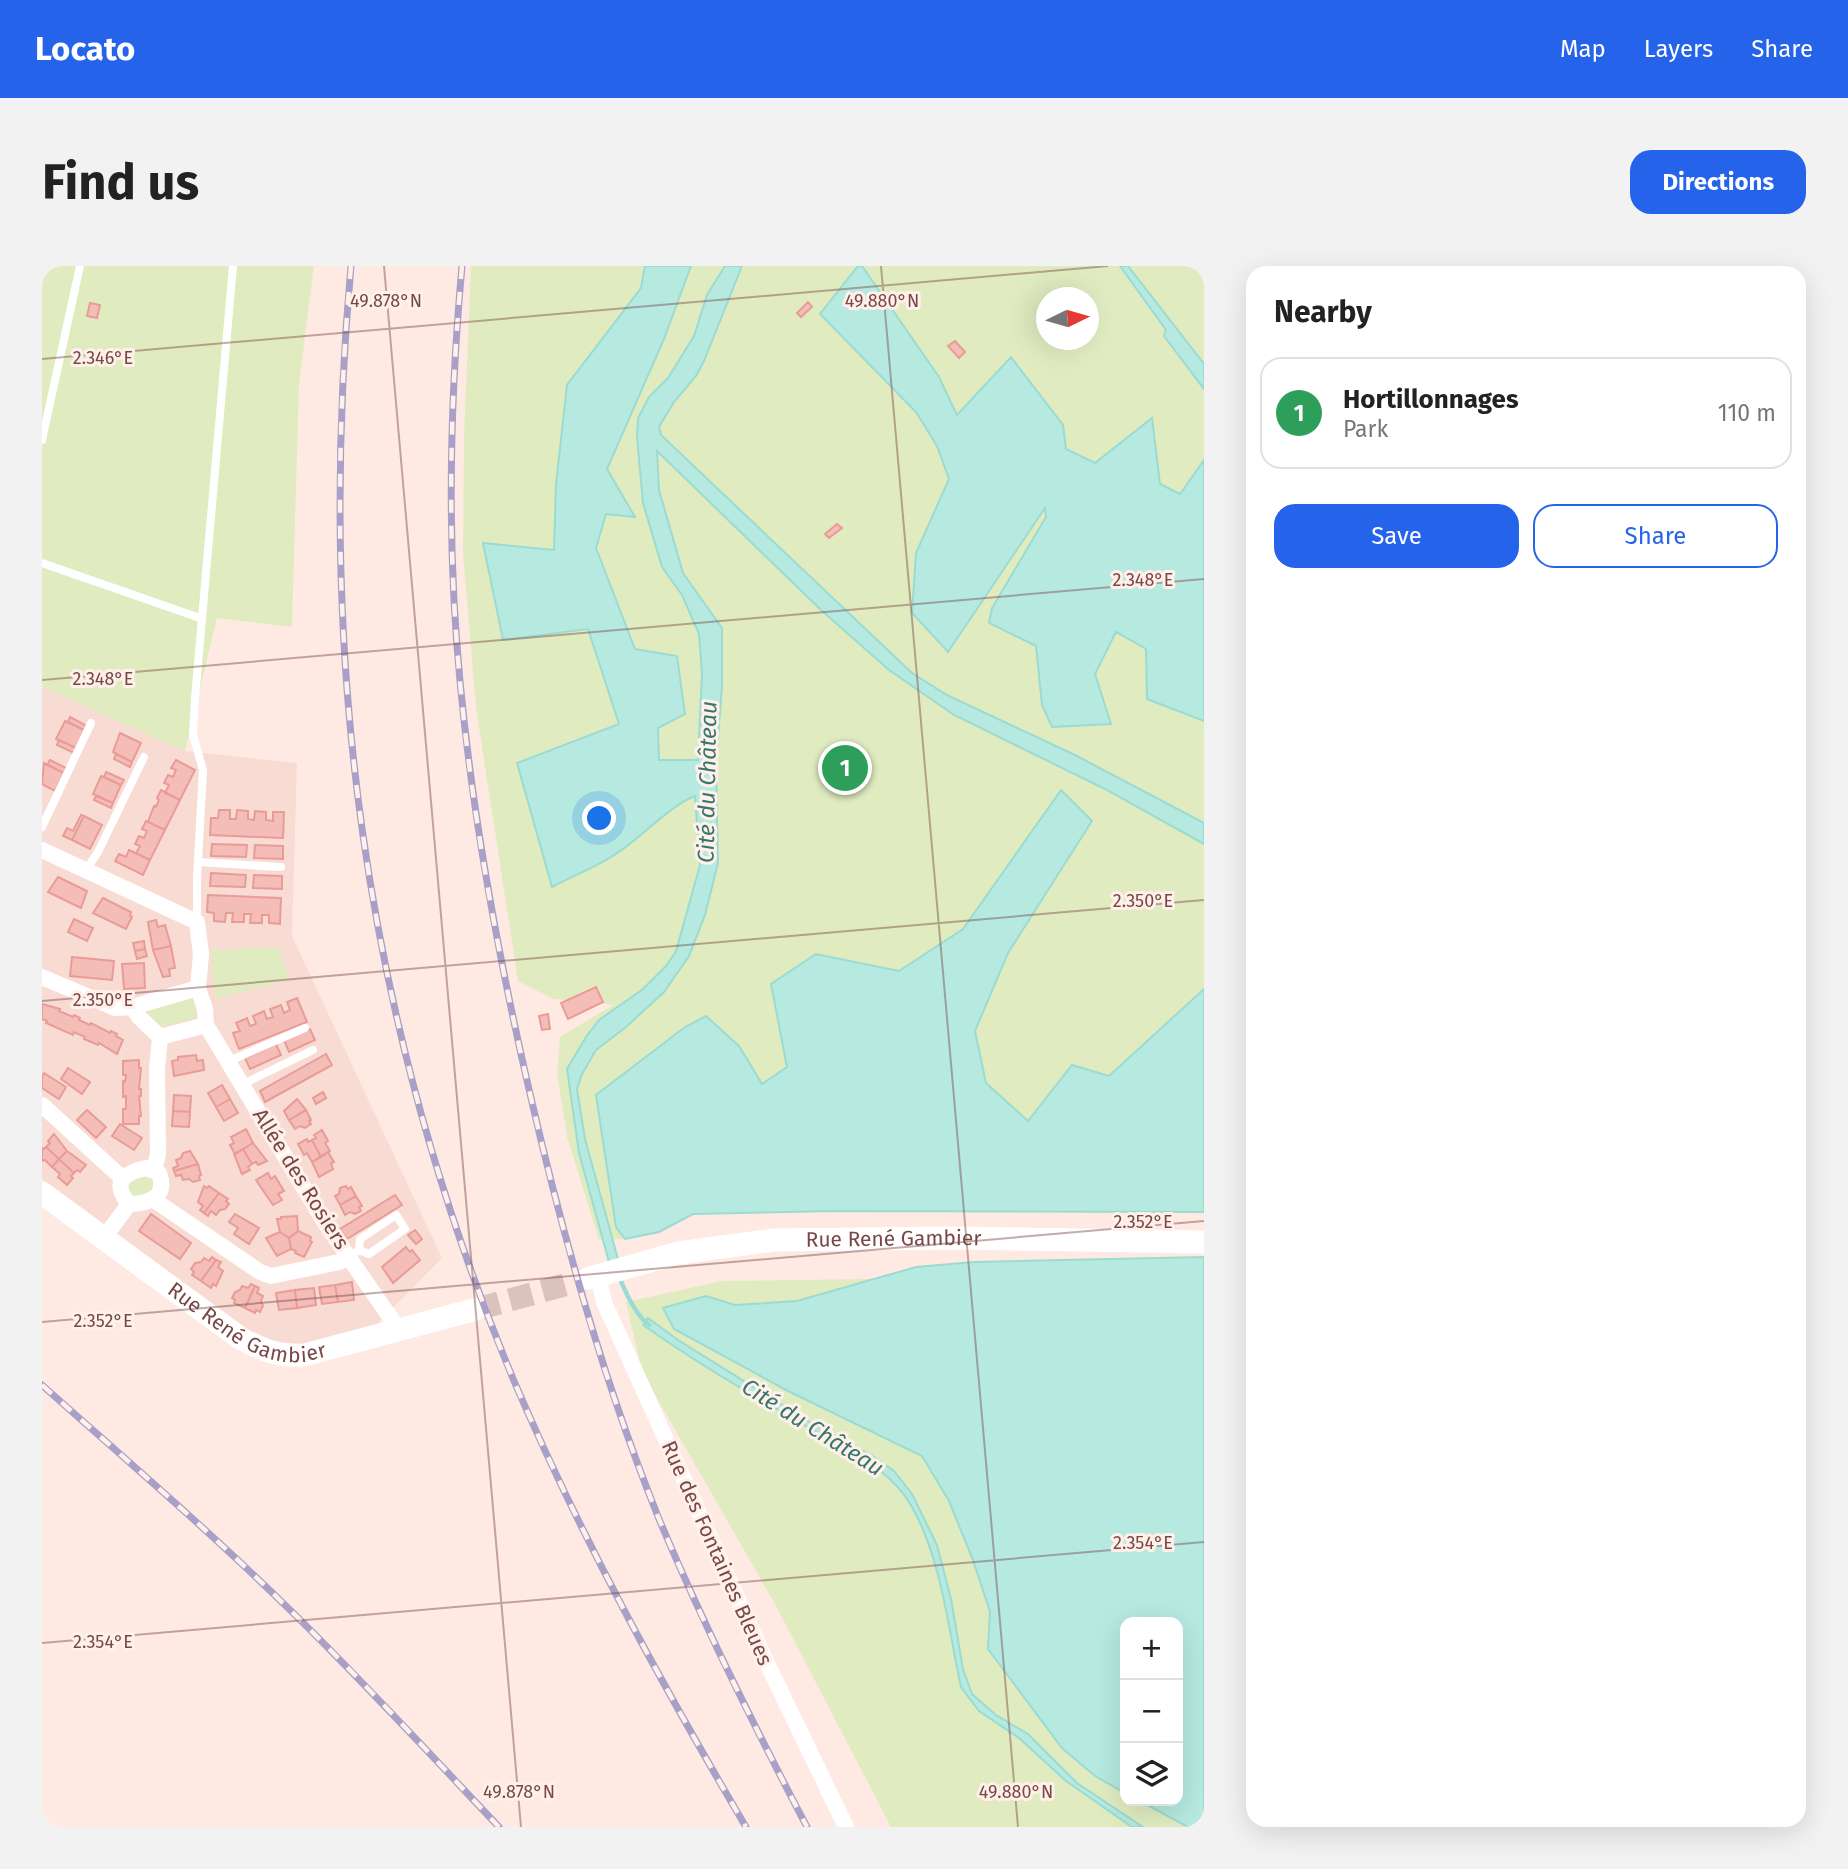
<!DOCTYPE html>
<meta charset="utf-8">
<style>
:root{--surface:#fff;--page:#f2f2f2;--text:#222;--muted:#767676;--line:#e0e0e0;--accent:#2563eb}
body{margin:0;font-family:"Fira Sans",sans-serif;background:var(--page);color:var(--text)}
.controls{position:absolute;right:21px;bottom:21px;display:grid;overflow:hidden;border-radius:14px;box-shadow:0 7px 28px #0002}
.controls button{width:63px;height:63px;display:grid;place-items:center;padding:0;border:0;border-bottom:2px solid var(--line);background:var(--surface);color:var(--text);font:35px sans-serif}
.compass{position:absolute;left:994px;top:21px;width:63px;height:63px;border-radius:50%;background:var(--surface);box-shadow:0 7px 28px #0002;rotate:85deg}
.you{position:absolute;left:558px;top:553px;width:24px;height:24px;margin:-18px;border:5px solid #fff;border-radius:50%;background:#1a73e8;box-shadow:0 0 0 10px #1a73e833}
.badge{display:grid;place-items:center;width:46px;height:46px;border-radius:50%;background:var(--accent);color:#fff;font-size:23px;font-weight:700}
.pin{position:absolute;translate:-50% -50%;border:4px solid #fff;box-shadow:0 2px 7px #0006}
.list{margin:0;padding:0;list-style:none}
h2{display:flex;justify-content:space-between;align-items:center;height:91px;margin:0;padding:0 28px;font-size:30px}
h2 small{font-size:23px;font-weight:400;color:var(--muted)}
.list li{display:grid;grid-template-columns:46px 1fr auto;gap:21px;align-items:center;box-sizing:border-box;height:112px;margin:0 14px 14px;padding:0 14px;border:2px solid var(--line);border-radius:21px}
.list b{display:block;font-size:26px;white-space:nowrap}
.list p{margin:0;font-size:23px;white-space:nowrap;color:var(--muted)}
.list em{font-size:23px;font-style:normal;color:var(--muted)}
.actions{display:flex;gap:14px;padding:21px 28px}
.actions a{flex:1;padding:16px 0;border:2px solid var(--accent);border-radius:21px;text-align:center;font-size:24px;color:var(--accent)}
.actions .main{background:var(--accent);color:#fff}
.icon{flex:none;width:38px;height:38px;fill:none;stroke:currentColor;stroke-width:2;stroke-linecap:round;stroke-linejoin:round}
.map{position:relative;flex:none;width:1162px;height:1561px;overflow:hidden;border-radius:21px}
header{display:flex;align-items:center;gap:42px;box-sizing:border-box;height:98px;padding:0 35px;background:var(--accent);color:#fff}
header strong{font-size:33px}
nav{display:flex;gap:38px;margin-inline-start:auto;font-size:24px}
.intro{display:flex;align-items:center;justify-content:space-between;box-sizing:border-box;height:168px;padding:0 42px}
h1{margin:0;font-size:49px}
.button{padding:18px 32px;border-radius:21px;background:var(--accent);color:#fff;font-size:24px;font-weight:700}
main{display:flex;gap:42px;padding:0 42px}
aside{flex:1;background:var(--surface);border-radius:21px;box-shadow:0 7px 28px #0002}
.map>svg:first-child{display:block}
.residential{fill:#f8dcd3}
.green{fill:#e0ecc0;fill-rule:evenodd}
.water{fill:#b6e9e0;stroke:#9bdbd1;stroke-width:2}
.lines{fill:none;stroke-linecap:round;stroke-linejoin:round}
.stream{stroke:#9bdbd1;stroke-width:4.5}
.building{fill:#f5bdb8;stroke:#e99c97;stroke-width:2}
.secondary-tunnel{stroke:#dcc2bc;stroke-width:23;stroke-dasharray:23 11;stroke-linecap:butt}
.lane{stroke:#fff;stroke-width:8}
.street{stroke:#fff;stroke-width:16}
.secondary{stroke:#fff;stroke-width:23}
.rail-casing{stroke:#a9a0c8;stroke-width:7}
.rail{stroke:#fff0ea;stroke-width:4.5;stroke-dasharray:13;stroke-linecap:butt}
.ticks{fill:none;stroke:#784847;stroke-width:2;stroke-opacity:0.45}
.labels{text-anchor:middle;stroke-width:6;stroke-linejoin:round;paint-order:stroke}
.street-label{font-size:21px;fill:#784847;stroke:#fff0ea}
.water-label{font-size:23px;font-style:italic;fill:#37776d;stroke:#fff0ea}
.ticks-label{font-size:18px;text-anchor:middle;fill:#784847;stroke:#fff0ea;stroke-width:6;stroke-linejoin:round;paint-order:stroke}
</style>
<header>
<strong>Locato</strong>
<nav><a>Map</a><a>Layers</a><a>Share</a></nav>
</header>
<div class="intro"><h1>Find us</h1><a class="button">Directions</a></div>
<main>
<div class="map">
<svg width="1162" height="1561" viewBox="0 0 1162 1561">
<rect width="100%" height="100%" fill="#feeae3"/>
<path class="residential" d="M0,421l143,64 112,12 -5,173 150,322 -71,72 -74,18 -45,-13 -66,-45 -144,-111z"/>
<path class="green" d="M0,0h272l-15,118 -7,243 -75,-9 -32,133 -143,-64z
M429,0h733v946l-370,-1 -141,3 -34,18 -34,7 -26,1 -32,-103 -10,-63 3,-37 53,-32 -60,-6 -35,-18 -42,-273 -13,-154 1,-120zM1004,32h42v42h-42z
M237,681l10,33 -73,19 -6,-49z
M152,732l2,12 -1,9 -36,8 -14,-17z
M99,910l13,3 1,7 -6,9 -20,3 -1,-18z
M1162,1008v553h-313l-116,-223 -133,-232 -16,-70 96,-21zM1083,1356h53v179h-53z"/>
<path class="water" d="M603,0h46l-27,73 -57,130 28,48 -29,-3 -10,34 39,101 42,7 8,58 -27,14 1,32h39l4,-86 -3,-40 -17,-39 -20,-28 -19,-64 -6,-66 1,-19 11,-21 19,-19 26,-42 13,-41 18,-29h17l-38,95 -8,15 -22,26 -15,25 2,8 251,238 35,22 128,60 129,68v21l-99,-55 -151,-74 -65,-45 -68,-60 -164,-159 2,39 24,83 39,55v59l-6,76 2,100 -13,52 -16,41 -25,36 -38,35 -30,23 -14,24 -5,15 8,50 33,120 -9,3 -30,-109 -12,-84 19,-32 13,-17 44,-31 23,-23 10,-15 24,-86 -5,-69c-21,7 -54,41 -75,55 -20,15 -46,24 -68,36l-35,-124 102,-39 -31,-95 -85,11 -20,-97 71,7 2,-66 11,-99 74,-97z
M816,0h4l77,111 18,38 54,-58 52,68 3,24 29,14 57,-45 8,66 20,10 24,-34v261l-57,-22 -1,-50 -30,-17 -21,42 16,50 -59,3 -10,-22 -6,-59 -47,-23 3,-15 54,-91 -1,-9 -97,144 -36,-39 4,-60 33,-74 -12,-33 -21,-34 -96,-98z
M1078,0h8l76,98v25l-40,-53 2,-6z
M1019,524l31,31 -84,132 -33,78 11,52 42,38 44,-56 37,11 95,-87v223l-370,-1 -141,3 -34,18 -34,7 -9,-12 -20,-132 89,-68 21,-11 33,30 23,38 25,-17 -16,-83 45,-30 83,17 64,-42z
M1162,991v570h-16l-48,-26h38v-179h-53v171l-30,-17 -33,-28 -74,-99 2,-37 -17,-52 -24,-59 -27,-45 -134,-65 -114,-62 -11,-21 43,-12 29,9 62,-4 119,-34 58,-5z
M606,1052l30,22 135,84 58,31 23,16 18,23 25,51 14,54 12,70 9,25 24,21 32,19 49,49 66,44h-11l-66,-46 -47,-43 -40,-27 -18,-24c-13,-59 -19,-126 -49,-180 -19,-34 -50,-48 -82,-67 -24,-14 -49,-29 -74,-43 -38,-22 -76,-46 -113,-72z"/>
<g class="lines">
<path class="stream" d="M577,1011c7,16 16,37 30,48"/>
</g>
<path class="building" d="M766,36l4,5 -11,10 -4,-4z
M48,37l10,2 -3,13 -10,-2z
M913,75l10,11 -6,6 -11,-12z
M795,258l5,4 -13,10 -4,-4z
M28,451l17,9 -3,4 -16,-8z
M23,455l19,9 -8,18 -20,-9z
M78,467l21,10 -9,19 -19,-10z
M17,474l17,8 -2,5 -17,-8z
M74,488l16,8 -2,5 -16,-8z
M8,494l16,8 -2,5 -17,-8z
M134,494l19,10 -15,30 -15,-7 4,-8 -5,-2 4,-8 5,2 3,-7 -5,-2z
M2,497l20,10 -9,18 -13,-7z
M64,506l18,8 -3,5 -17,-8z
M59,510l20,9 -8,18 -20,-9z
M119,524l19,10 -15,30 -17,-8 6,-16 2,1 3,-7 -2,-2z
M54,530l17,7 -2,5 -17,-8z
M177,544h11v9h6l1,-9 11,1v8l6,1 1,-9 11,1v8l7,1v-9h11l-1,26 -73,-3 1,-17h7z
M39,549l3,1 -12,24 -9,-4 4,-8 6,3z
M42,550l18,9 -12,24 -18,-9z
M104,555l19,9 -15,30 -14,-7 4,-7 -5,-2 4,-8 5,2 3,-7 -5,-2z
M170,578l35,1 -1,12 -35,-1z
M213,579l28,1v13l-29,-1z
M87,584l21,10 -7,15 -28,-14 4,-7 7,3z
M169,607l35,2 -1,12 -35,-1z
M212,609l28,1v13l-29,-1z
M16,611l29,14 -6,17 -33,-16z
M166,629l73,3 -1,26 -11,-1v-8h-7v8h-12l1,-9h-7v8h-12l1,-9h-7l-1,9 -11,-1v-8l-7,-1z
M61,632l28,14 -1,4 2,1 -6,12 -33,-16z
M32,653l19,9 -6,13 -19,-9z
M114,654l2,7 7,-2 6,21 -18,4 -5,-28z
M102,675l1,8 -10,2 -2,-8z
M129,680l4,22 -6,1 1,7 -7,1 -10,-27z
M103,683l2,7 -10,3 -2,-8z
M30,691l42,4 -2,19 -42,-4z
M102,697l1,25 -21,1 -2,-25z
M554,721l7,15 -35,17 -7,-16z
M255,732l10,24 -68,27 -6,-16 7,-2 -4,-8 11,-5 3,8 6,-2 -3,-8 11,-5 3,8 6,-2 -3,-8 11,-4 3,8 6,-3 -3,-8z
M0,738l18,5 -1,2 14,6 1,-2 6,3 -1,2 11,5 1,-2 19,10 1,-2 6,3 -1,2 7,4 -6,14 -18,-11 -1,2 -14,-6 1,-2 -11,-5 -1,3 -27,-12 1,-2 -5,-2z
M506,748l2,15 -8,1 -3,-14z
M268,763l5,11 -26,12 -5,-12z
M234,778l5,11 -31,14 -5,-11z
M284,788l6,11 -67,37 -5,-11z
M154,789l1,6 6,-1 1,10 -30,6 -2,-15 6,-1v-3z
M97,794v8h2l-2,21h2v7h-2l2,20h-2v8h-16v-15h3v-13l-3,1v-16l2,1 1,-7h-3v-14z
M26,802l22,14 -8,12 -21,-15z
M2,807l22,14 -7,12 -17,-11v-12z
M180,819l8,14 -14,8 -8,-14z
M281,826l3,6 -10,6 -3,-6z
M132,829l17,1 -1,16 -17,-1z
M188,833l8,14 -14,8 -8,-14z
M255,833l9,11 -17,10 -5,-9z
M45,844l19,17 -10,11 -19,-18z
M264,844l5,10 -2,1 2,3 -6,4 -5,-2 -5,3 -6,-9z
M131,845l17,1 -1,15 -17,-1z
M78,858l22,14 -8,12 -22,-14z
M204,863l7,14 -18,11 -5,-9 4,-2 -3,-6z
M280,864l6,11 -3,2 5,8 -9,6 -9,-17 4,-2 -2,-3z
M12,868l13,17 -8,8 -13,-12 4,-4 -2,-2z
M265,873l1,3 4,-2 9,17 -9,5 -5,-9 -3,2 -6,-11z
M211,877l14,18 -9,4 -2,-3 -4,2 -9,-15z
M4,881l13,12 -7,8 -7,-7 -3,1v-13l2,1z
M201,883l9,15 -4,3 2,3 -8,4 -8,-20z
M25,885l19,14 -6,7 -3,-2 -3,3 -15,-14z
M148,885l8,13 -24,7 -1,-3 5,-2 -2,-6 5,-2 2,-5z
M286,886l6,10 -3,1 2,6 -14,8 -7,-15z
M17,893l15,14 -3,3 2,2 -6,7 -9,-8 2,-3 -8,-7z
M156,898l3,11 -2,1 1,4 -7,2 -4,-3 -6,1 -2,-5 -5,1 -2,-5z
M226,907l3,6 4,-3 9,15 -6,3 4,6 -9,5 -17,-25z
M162,920l3,2 2,-2 10,7 -15,20 -4,-3 3,-4 -5,-4z
M304,920l2,3 3,-2 5,9 -16,9 -5,-9 4,-2 1,-6z
M177,927l9,6 -2,2 3,3 -4,5 -5,1 -4,5 -5,-4 -3,5 -4,-3z
M353,929l7,10 -55,34 -7,-10z
M314,930l6,10 -3,1 2,4 -6,3 -5,-2 -5,3 -5,-10z
M109,948l40,29 -11,16 -41,-28z
M193,948l24,14 -10,16 -15,-10 4,-6 -9,-6z
M255,950l1,15 -9,7 -9,-6 -3,-13h4v-2z
M373,964l7,9 -6,5 -8,-9z
M256,965l13,6 -1,4 2,1 -8,15 -9,-4 1,-2 -5,-2 -2,-11z
M238,966l9,6 2,11 -14,7 -11,-18z
M364,981l4,5 2,-2 8,10 -27,23 -11,-16z
M170,991l4,3 -15,21 -9,-6 2,-3 -3,-3 4,-6 6,-1 3,-4 5,3z
M174,994l5,2 -3,5 5,4 -7,15 -3,-2 -2,4 -10,-7z
M310,1016l2,18 -16,2 -3,-17z
M209,1018l4,2 -10,22 -11,-5 1,-3 -3,-2 3,-6 5,-2 2,-4 6,2z
M293,1019l3,17 -16,2 -3,-17z
M213,1020l4,2 -2,5 6,3 -2,5 2,5 -3,6 -4,-2 -1,3 -10,-5z
M272,1022l2,17 -19,3 -2,-18z
M253,1024l2,18 -18,2 -3,-17z"/>
<g class="lines">
<path class="secondary-tunnel" d="M435,1043l109,-30"/>
<path class="lane" d="M0,174l38,-174
M0,297l158,55
M0,561l49,-104
M156,596l83,5
M44,604l12,-18 46,-95
M155,655v-42l6,-109 -10,-35 2,-37 38,-432
M187,795l76,-33
M201,818l70,-34
M307,991l10,-7 10,4 36,-25 -9,-14 -36,24 -1,11"/>
<path class="street" d="M0,584l155,72 4,32 -3,34
M0,711l73,31 17,-1
M156,722l7,21 1,16 -46,12 -21,-20 -7,-10z
M164,759l119,198 74,107
M0,839l80,73
M104,902l13,5c9,24 -10,31 -30,31 -18,-22 -5,-31 17,-36z
M112,904l4,-16 -1,-85 3,-32
M112,934l106,72 11,4 68,-14 10,-5
M61,973l26,-35
M556,1010l6,26 159,353 83,172"/>
<g class="secondary">
<path id="s1" d="M0,927l198,145c22,12 39,19 64,17l173,-46"/>
<path id="s2" d="M544,1013l92,-26 96,-13 181,-2 249,4"/>
</g>
<defs>
<path id="rail" d="M309,0c-35,387 12,755 163,1115 66,154 147,302 232,446
M420,0c-10,111 -14,222 -8,334 9,168 39,335 77,498 33,143 73,285 128,421 44,105 95,207 148,308
M0,1119c82,73 165,144 244,221 73,71 143,147 213,221"/>
</defs>
<use href="#rail" class="rail-casing"/>
<use href="#rail" class="rail"/>
</g>
<path class="ticks" d="M342,0l137,1561M839,0l137,1561M0,93l1066,-93M0,414l1162,-101M0,735l1162,-101M0,1056l1162,-101M0,1377l1162,-101"/>
<g class="labels">
<g class="street-label">
<text transform="translate(259 913) rotate(58)" y="7">Allée des Rosiers</text>
<text dy="7" stroke="none"><textPath href="#s2" startOffset="312">Rue René Gambier</textPath></text>
<text dy="7" stroke="none"><textPath href="#s1" startOffset="247">Rue René Gambier</textPath></text>
<text transform="translate(675 1287) rotate(66)" y="7">Rue des Fontaines Bleues</text>
</g>
<g class="water-label">
<text transform="translate(665 516) rotate(-89)" y="8">Cité du Château</text>
<text transform="translate(771 1161) rotate(32)" y="8">Cité du Château</text>
</g>
</g>
<g class="ticks-label">
<text x="344" y="41">49.878°N</text>
<text x="840" y="41">49.880°N</text>
<text x="61" y="98">2.346°E</text>
<text x="1101" y="320">2.348°E</text>
<text x="61" y="419">2.348°E</text>
<text x="1101" y="641">2.350°E</text>
<text x="61" y="740">2.350°E</text>
<text x="1101" y="962">2.352°E</text>
<text x="61" y="1061">2.352°E</text>
<text x="1101" y="1283">2.354°E</text>
<text x="61" y="1382">2.354°E</text>
<text x="477" y="1532">49.878°N</text>
<text x="974" y="1532">49.880°N</text>
</g>
</svg>
<div class="controls">
<button>+</button>
<button>−</button>
<button><svg class="icon" aria-label="layers" viewBox="0 0 24 24"><path d="M12 4l9 5-9 5-9-5zM3 14l9 5 9-5"/></svg></button>
</div>
<svg class="compass" viewBox="-18 -18 36 36"><path d="M0-13l5 13h-10z" fill="#e53935"/><path d="M0 13l5-13h-10z" fill="#767676"/></svg>
<div class="you"></div>
<div class="pin badge" style="left:803px;top:502px;background:#2e9e5b">1</div>
</div>
<aside>
<h2>Nearby<small></small></h2>
<ul class="list">
<li><span class="badge" style="background:#2e9e5b">1</span><div><b>Hortillonnages</b><p>Park</p></div><em>110 m</em></li>
</ul>
<div class="actions"><a class="main">Save</a><a>Share</a></div>
</aside>
</main>
